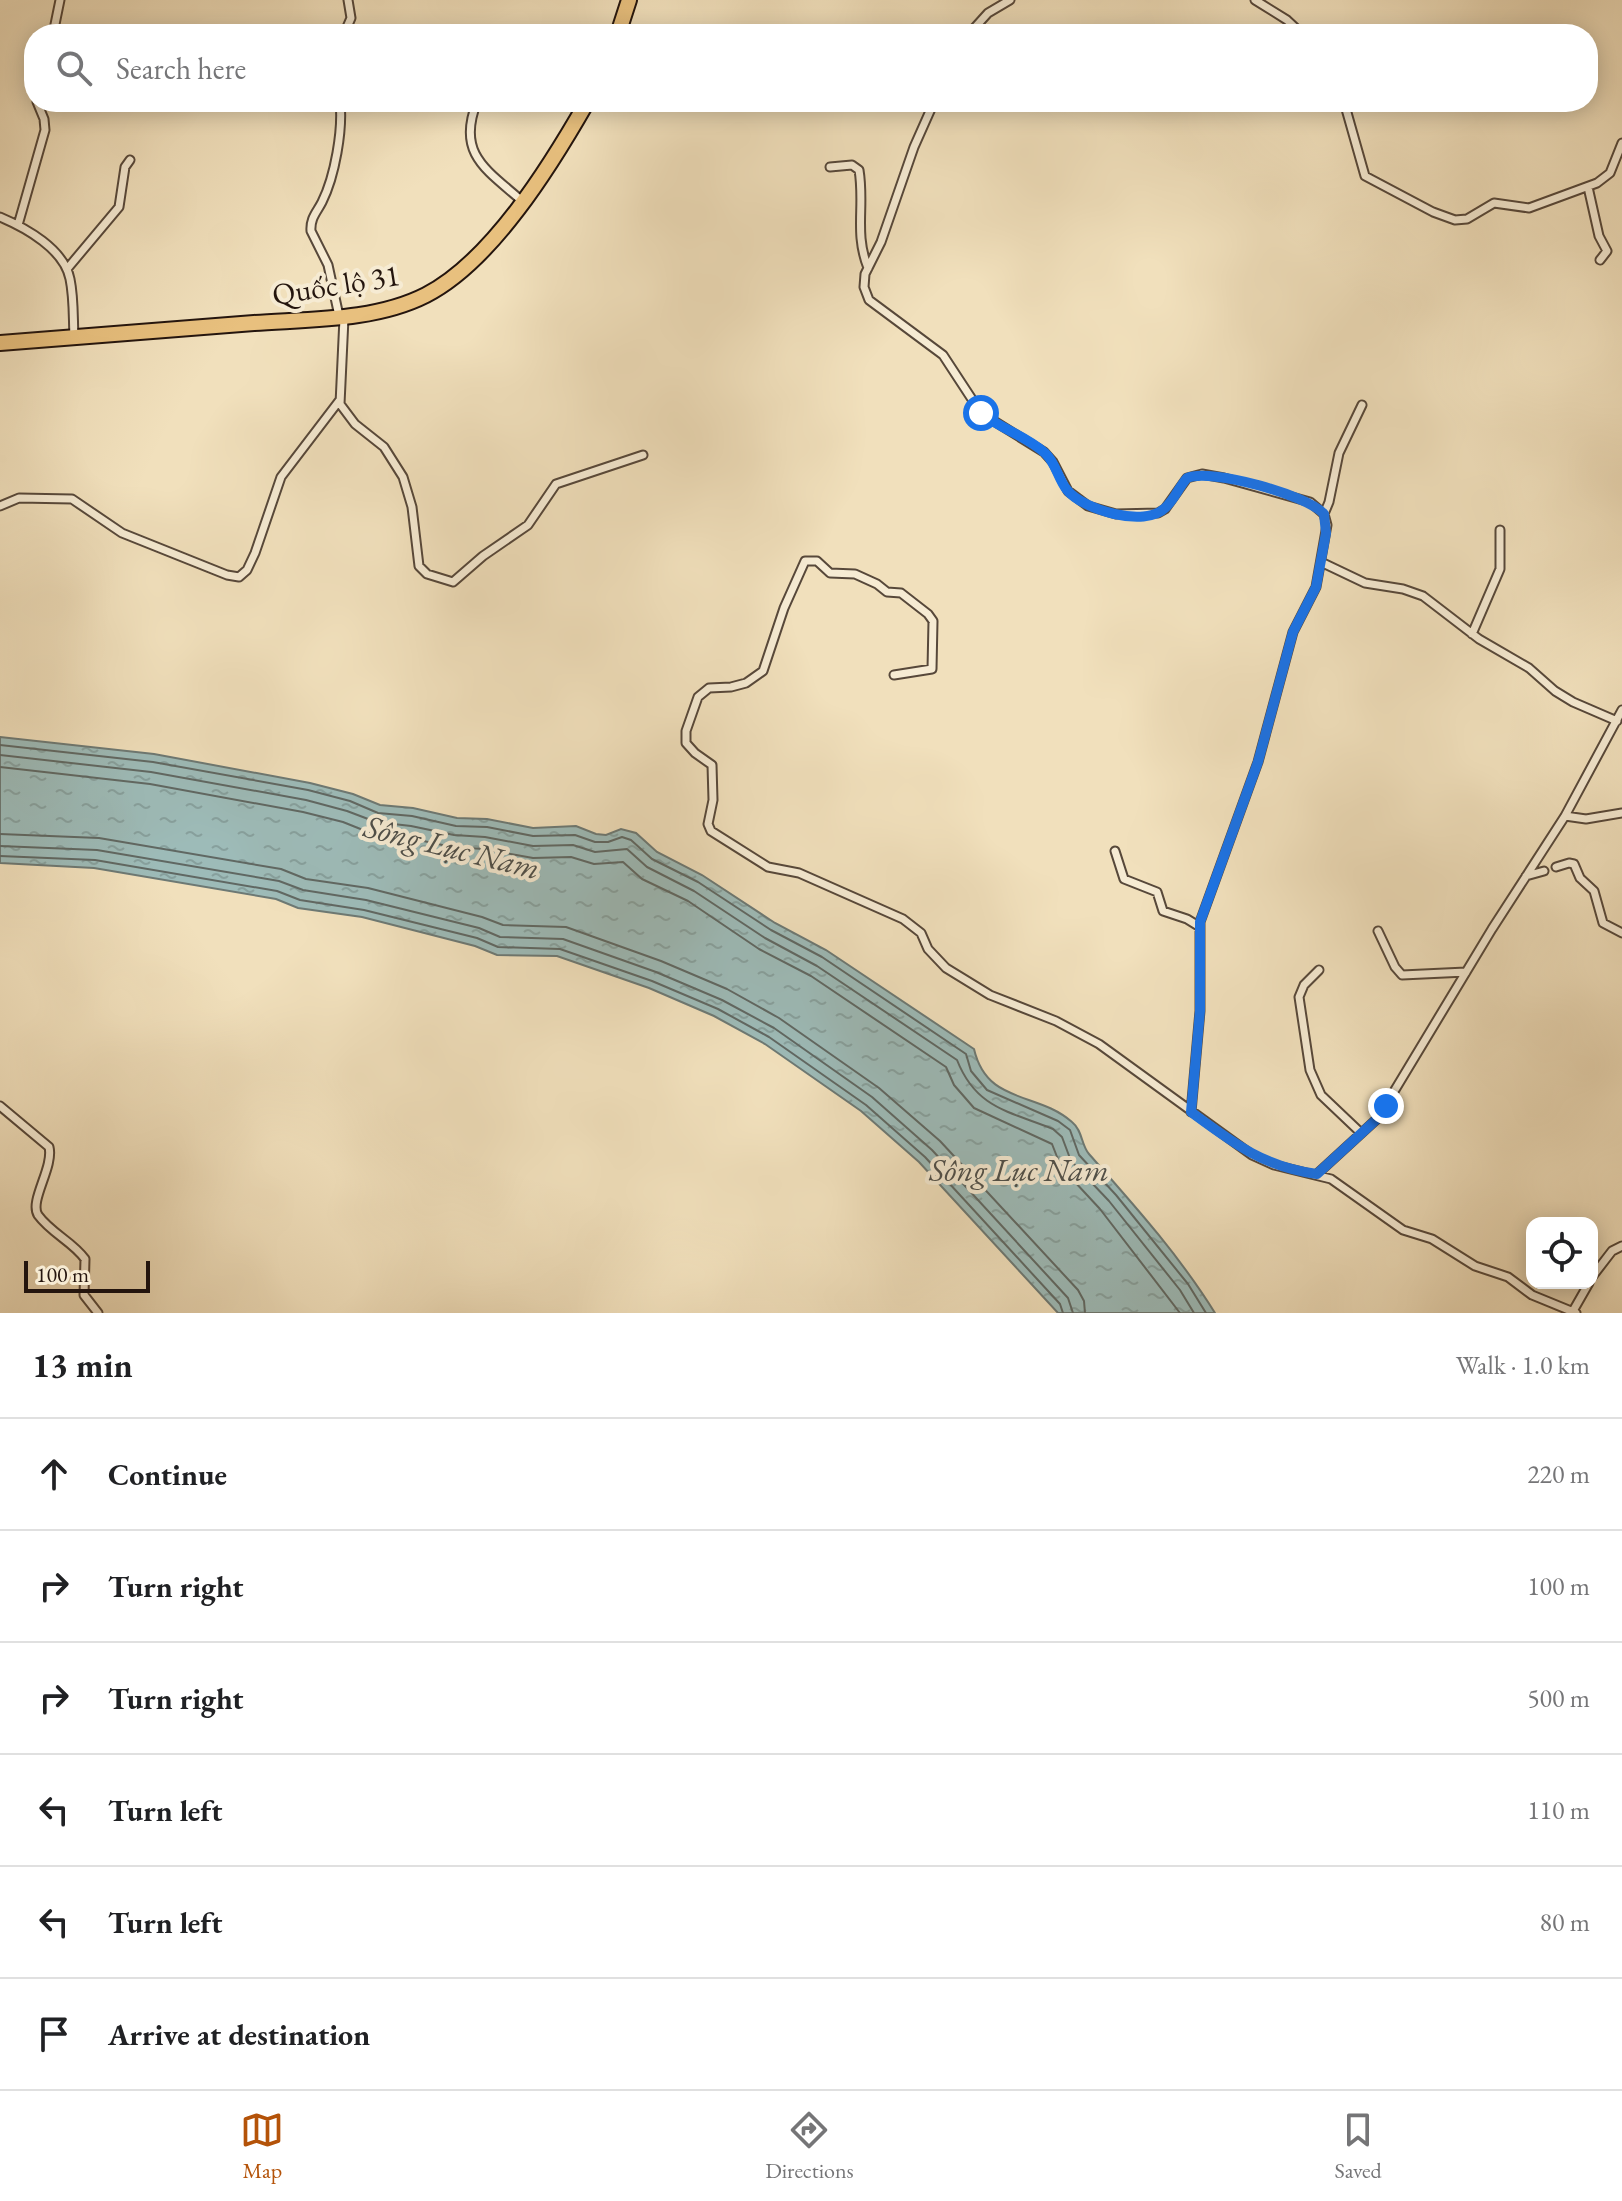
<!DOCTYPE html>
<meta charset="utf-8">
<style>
:root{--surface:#fff;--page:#f2f2f2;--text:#202124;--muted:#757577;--line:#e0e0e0;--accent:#b45309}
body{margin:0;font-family:"EB Garamond",serif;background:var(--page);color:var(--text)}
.controls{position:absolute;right:24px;bottom:24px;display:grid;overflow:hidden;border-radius:16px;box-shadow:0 4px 20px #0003}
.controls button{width:72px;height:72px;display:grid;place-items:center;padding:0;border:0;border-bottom:2px solid var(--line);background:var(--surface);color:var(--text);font:40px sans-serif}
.scale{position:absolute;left:24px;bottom:20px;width:126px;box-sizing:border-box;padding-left:8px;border:4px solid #24150e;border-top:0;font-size:22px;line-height:28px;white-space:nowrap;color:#24150e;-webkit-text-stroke:6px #f6ebd3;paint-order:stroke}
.stop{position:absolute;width:24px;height:24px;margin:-18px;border:6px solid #1a73e8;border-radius:50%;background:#fff}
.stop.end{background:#1a73e8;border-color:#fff;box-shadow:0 2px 8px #0008}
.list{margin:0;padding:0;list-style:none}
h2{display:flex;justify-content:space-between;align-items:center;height:104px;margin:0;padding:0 32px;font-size:34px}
h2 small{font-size:26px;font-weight:400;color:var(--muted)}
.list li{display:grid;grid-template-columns:52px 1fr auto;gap:24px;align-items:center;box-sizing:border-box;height:112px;padding:0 32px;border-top:2px solid var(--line)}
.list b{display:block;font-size:30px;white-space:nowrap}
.list em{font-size:26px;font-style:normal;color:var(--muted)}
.icon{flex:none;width:44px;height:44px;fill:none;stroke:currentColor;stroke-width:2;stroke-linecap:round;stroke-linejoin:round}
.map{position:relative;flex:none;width:1622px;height:1313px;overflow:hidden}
.search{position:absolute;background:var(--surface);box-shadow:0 4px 20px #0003;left:24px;right:24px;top:24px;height:88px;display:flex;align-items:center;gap:20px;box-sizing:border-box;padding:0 28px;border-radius:32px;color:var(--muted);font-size:30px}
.sheet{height:776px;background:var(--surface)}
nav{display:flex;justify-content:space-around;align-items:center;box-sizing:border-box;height:112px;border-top:2px solid var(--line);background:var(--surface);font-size:22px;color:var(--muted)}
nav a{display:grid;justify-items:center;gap:4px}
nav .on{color:var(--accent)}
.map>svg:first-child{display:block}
.water{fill:url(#water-ripples);stroke:#6d7974;stroke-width:2}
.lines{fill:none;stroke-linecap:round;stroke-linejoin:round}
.shore{stroke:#606863;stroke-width:2}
.street-casing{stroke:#57483a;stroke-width:11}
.highway-casing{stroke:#24150e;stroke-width:18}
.street{stroke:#f6ebd3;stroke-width:7}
.highway{stroke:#e8c07e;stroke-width:14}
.route{stroke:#1a73e8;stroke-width:10}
.labels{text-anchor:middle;stroke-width:8;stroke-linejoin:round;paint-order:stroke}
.street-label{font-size:30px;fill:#24150e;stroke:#f6ebd3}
.water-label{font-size:32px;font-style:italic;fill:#4e4f4a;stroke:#f6ebd3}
</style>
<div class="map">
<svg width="1622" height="1313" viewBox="0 0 1622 1313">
<defs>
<pattern id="water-ripples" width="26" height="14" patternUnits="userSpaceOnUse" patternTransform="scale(2)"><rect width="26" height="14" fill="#9dbbb8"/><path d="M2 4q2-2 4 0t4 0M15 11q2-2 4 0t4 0" fill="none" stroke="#87a09d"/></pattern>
</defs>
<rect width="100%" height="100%" fill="#f1e0bc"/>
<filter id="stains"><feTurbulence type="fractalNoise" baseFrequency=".0025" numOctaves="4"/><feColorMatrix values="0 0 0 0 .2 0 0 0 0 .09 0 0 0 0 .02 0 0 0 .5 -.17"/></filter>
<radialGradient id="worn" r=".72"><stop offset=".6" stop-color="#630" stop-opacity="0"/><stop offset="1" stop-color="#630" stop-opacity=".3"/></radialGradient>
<path class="water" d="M0,737l154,17 156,29 43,11 27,11 33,3 44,10 30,1 46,9 43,-2 20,8 10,1 15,-6 15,4 21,19 45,23 73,48 51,27 148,99c13,56 63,42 98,73 11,9 9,23 17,32 45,51 90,101 126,159h-157l-139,-151 -58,-51 -96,-67 -51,-28 -65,-28 -92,-32 -60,-1 -22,-9 -113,-29 -64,-9 -22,-9 -182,-31 -94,-5z"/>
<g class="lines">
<path class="shore" d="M0,745l153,17 155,28 42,11 28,12 34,3 44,10 31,1 46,9 42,-1 20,7h13l14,-5 9,3 21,19 46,23 73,48 51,27 144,97 5,17 16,19 71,31 12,9 9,25 37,40 72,89 18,29
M0,755l151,17 155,28 41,11 29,11 35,4 43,9 31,2 48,9 40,-1 22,7 32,-3 20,18 47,24 71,47 52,28 140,94c19,48 51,51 96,69l9,8 9,24 38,40 71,89 14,23
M0,767l150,17 153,28 40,10 30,12 36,4 43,9 32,2 49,9 38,-1 23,7 29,-2 19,17 46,22 71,48 52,27 135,91 8,18 20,23 78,36 9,23 39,42 80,104
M0,834l99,4 182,31 25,10 62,9 114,29 21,8 63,2 95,34 66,28 52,29 100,70 61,53 138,149 6,11 1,12
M0,846l97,4 182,31 24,9 63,10 113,28 21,9 63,2 93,33 66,28 52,28 98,69 60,53 136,148 5,15
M0,856l95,4 182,31 23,9 64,10 113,28 21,9 62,2 92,32 66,28 51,28 97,68 59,52 135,147 3,9"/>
<defs>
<path id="street" d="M1255,0l32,20 15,14
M53,34l7,-34
M344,34l7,-16 -3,-18
M969,34l19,-21 22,-13
M477,102c-21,52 10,68 45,99
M934,102l-20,45 -33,95 -16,32 -1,13 5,13 74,55 38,58 63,39 9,10 15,29 20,15 28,8 42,-1 7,-4 22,-31 15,-4 22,4 86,24 14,12 3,11 -11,62 -23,45 -35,130 -58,160v89l-9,101
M1344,102l21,74 68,36 22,8 12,-1 27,-16 35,5 68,-25 13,-10 12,-30
M830,167l22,-2 7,5c6,36 -5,63 9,98
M1588,187l11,49 8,15 -7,9
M0,217c26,11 64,32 70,62 4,19 3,39 4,58
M18,225l27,-95 -1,-11 -7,-17
M67,269l52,-62 6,-40 5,-7
M339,316l-11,-51 -17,-34c-1,-13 6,-19 11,-29 13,-26 21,-72 18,-100
M344,318l-4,86 15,20 29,23 19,30 9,30 7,59 8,8 26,8 30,-26 45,-31 28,-41 87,-29
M0,506l19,-8 53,1 50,34 105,42 12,2 8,-7 8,-17 26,-76 58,-76
M1324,514l5,-12 10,-49 23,-48
M1323,563l42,20 38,6 20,7 56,43 50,29 26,23 18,11 44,19
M1472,634l28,-65v-39
M894,675l38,-6 1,-48 -5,-7 -27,-21 -14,-1 -10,-8 -22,-10 -25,-1 -13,-12h-12l-21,47 -21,63 -17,12 -15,4 -22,1 -11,9 -12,34v12l9,10 17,12 1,35 -5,24 3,7 57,36 31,6 104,46 18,14 7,16 18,19 44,27 66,26 43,23 153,111 22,10 57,14 72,51 29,9 43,27 33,11 24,18 44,18
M1565,816l21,3 36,-6
M1115,851l9,28 33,13 6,19 24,8 13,8
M1556,867l13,-4 5,1 6,14 14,13 9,32 19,10
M1526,876l18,-5
M1378,931l17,36 7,8 64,-3
M1319,970l-15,15 -5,12 11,73 11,25 40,38
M0,1106l49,41c5,20 -20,54 -11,68 13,18 35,27 47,44l-1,36 14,18
M1317,1174l61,-56 114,-189 73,-113 57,-106
M1592,1277l20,-26 10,-5
M1573,1311l16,-28"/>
<path id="highway" d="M618,34l11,-34
M0,343c85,-7 169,-13 254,-20 56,-4 121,-2 172,-28 66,-34 125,-130 161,-193"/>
</defs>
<use href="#street" class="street-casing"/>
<use href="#highway" class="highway-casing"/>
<use href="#street" class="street"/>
<use href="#highway" class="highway"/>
</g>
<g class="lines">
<path class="route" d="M981,413c20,16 45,23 64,40 11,10 13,26 22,37 16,20 78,38 98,18 9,-8 14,-21 22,-30 24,-10 120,17 137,36l2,19 -10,54 -23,45 -35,130 -58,160v89l-9,101c42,31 73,55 126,62l61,-56 8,-12"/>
</g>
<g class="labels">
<g class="street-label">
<text transform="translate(336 285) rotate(-9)" y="10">Quốc lộ 31</text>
</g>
<g class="water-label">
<text transform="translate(452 847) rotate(14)" y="11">Sông Lục Nam</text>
<text x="1019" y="1181">Sông Lục Nam</text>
</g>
</g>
<rect width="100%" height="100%" filter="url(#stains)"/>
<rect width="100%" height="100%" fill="url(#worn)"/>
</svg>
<div class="controls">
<button><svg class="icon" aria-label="locate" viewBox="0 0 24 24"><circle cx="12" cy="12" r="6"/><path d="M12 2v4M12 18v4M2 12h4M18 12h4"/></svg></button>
</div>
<div class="scale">100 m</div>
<div class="stop" style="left:981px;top:413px"></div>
<div class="stop end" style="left:1386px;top:1106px"></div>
<div class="search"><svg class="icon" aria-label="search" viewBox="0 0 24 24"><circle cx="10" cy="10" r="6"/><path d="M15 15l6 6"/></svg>Search here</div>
</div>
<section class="sheet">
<h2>13 min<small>Walk · 1.0 km</small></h2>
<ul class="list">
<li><svg class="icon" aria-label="ahead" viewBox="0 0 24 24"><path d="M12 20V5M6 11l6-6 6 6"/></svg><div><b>Continue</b></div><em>220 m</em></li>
<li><svg class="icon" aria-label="right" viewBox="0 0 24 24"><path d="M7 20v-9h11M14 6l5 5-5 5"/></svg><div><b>Turn right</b></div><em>100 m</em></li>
<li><svg class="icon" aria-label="right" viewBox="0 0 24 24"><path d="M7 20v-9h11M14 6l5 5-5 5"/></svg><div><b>Turn right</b></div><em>500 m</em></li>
<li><svg class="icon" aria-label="left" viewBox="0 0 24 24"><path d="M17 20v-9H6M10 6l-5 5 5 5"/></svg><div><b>Turn left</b></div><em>110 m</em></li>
<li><svg class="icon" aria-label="left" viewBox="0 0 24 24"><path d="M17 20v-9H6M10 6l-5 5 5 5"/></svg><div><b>Turn left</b></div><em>80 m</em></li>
<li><svg class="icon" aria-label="arrive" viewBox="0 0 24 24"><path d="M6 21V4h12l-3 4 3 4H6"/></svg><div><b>Arrive at destination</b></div></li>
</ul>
</section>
<nav>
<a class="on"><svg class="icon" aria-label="map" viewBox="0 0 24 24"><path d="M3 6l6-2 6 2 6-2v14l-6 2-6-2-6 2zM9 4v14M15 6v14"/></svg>Map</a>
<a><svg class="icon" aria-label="directions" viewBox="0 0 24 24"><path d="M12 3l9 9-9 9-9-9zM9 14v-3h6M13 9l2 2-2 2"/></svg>Directions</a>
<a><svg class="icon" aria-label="saved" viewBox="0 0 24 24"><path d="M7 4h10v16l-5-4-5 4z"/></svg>Saved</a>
</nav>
